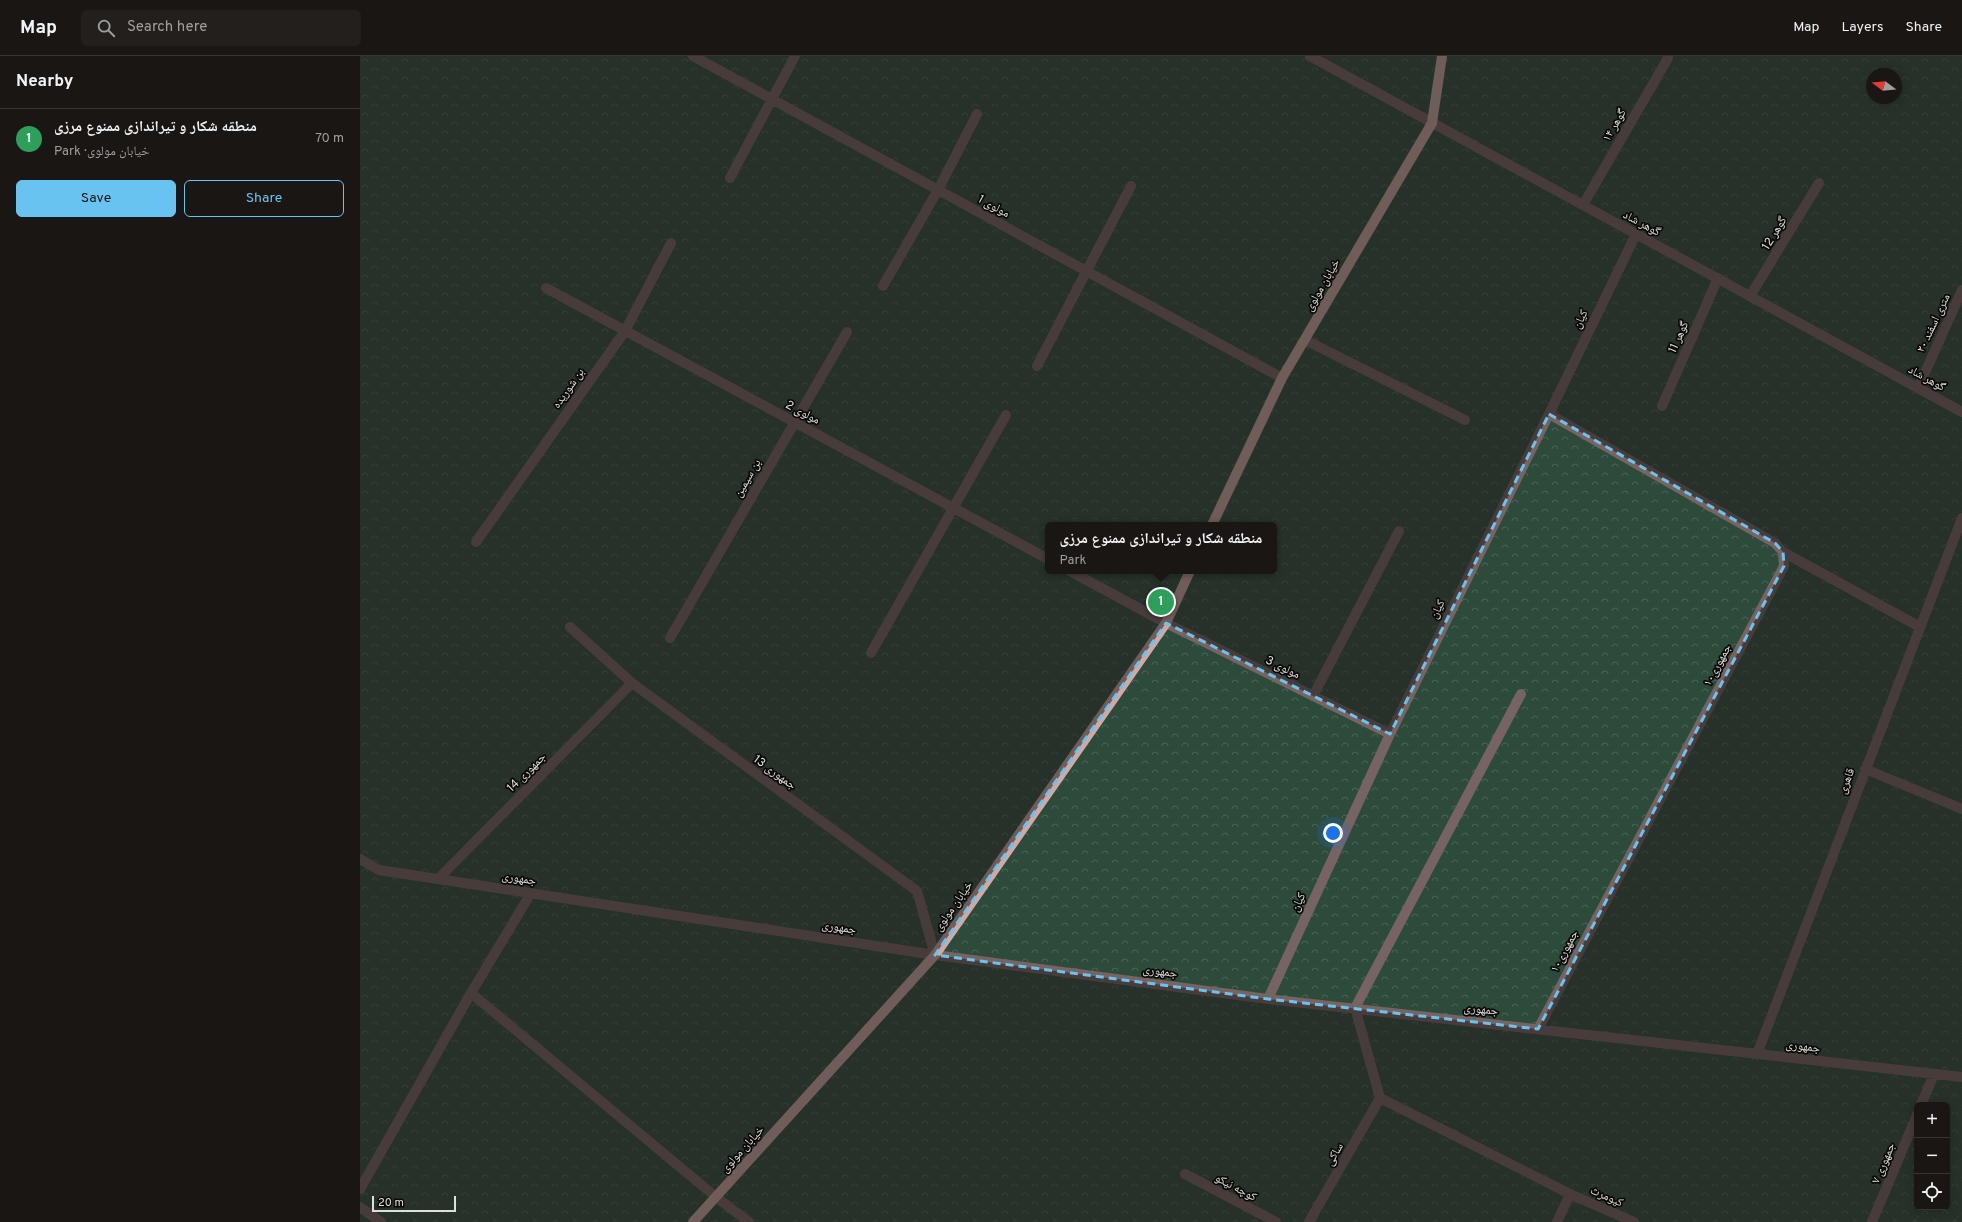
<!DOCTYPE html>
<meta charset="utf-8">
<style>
:root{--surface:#191614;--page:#221f1d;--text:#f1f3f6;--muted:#9f9fa0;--line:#373534;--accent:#69c3f1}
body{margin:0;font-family:Overpass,"Noto Naskh Arabic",sans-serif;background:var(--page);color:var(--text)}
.controls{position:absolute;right:12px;bottom:12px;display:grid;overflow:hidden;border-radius:6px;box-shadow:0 2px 10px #0003}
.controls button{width:36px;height:36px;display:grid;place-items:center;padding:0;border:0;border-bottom:1px solid var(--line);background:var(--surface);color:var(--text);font:20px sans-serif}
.compass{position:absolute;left:1506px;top:12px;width:36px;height:36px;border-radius:50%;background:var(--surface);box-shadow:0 2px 10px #0003;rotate:286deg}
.scale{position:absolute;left:12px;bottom:10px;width:84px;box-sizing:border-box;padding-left:4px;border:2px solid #e1dfdd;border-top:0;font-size:11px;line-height:14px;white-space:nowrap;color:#e1dfdd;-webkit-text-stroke:3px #0a0907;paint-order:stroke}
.you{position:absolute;left:973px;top:777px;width:14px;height:14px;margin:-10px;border:3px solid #fff;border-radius:50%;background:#1a73e8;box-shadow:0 0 0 6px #1a73e833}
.badge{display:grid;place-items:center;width:26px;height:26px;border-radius:50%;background:var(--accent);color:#fff;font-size:13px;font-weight:700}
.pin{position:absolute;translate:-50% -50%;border:2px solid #fff;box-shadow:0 1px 4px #0006}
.popup{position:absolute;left:685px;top:466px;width:232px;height:52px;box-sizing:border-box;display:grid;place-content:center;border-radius:6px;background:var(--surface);filter:drop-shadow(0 1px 3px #0005);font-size:13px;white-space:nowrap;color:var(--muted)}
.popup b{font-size:15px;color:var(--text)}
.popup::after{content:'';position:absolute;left:50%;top:100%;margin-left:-8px;border:8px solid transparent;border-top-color:var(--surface)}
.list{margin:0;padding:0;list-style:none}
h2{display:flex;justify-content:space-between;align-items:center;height:52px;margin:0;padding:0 16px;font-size:17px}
h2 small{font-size:13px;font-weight:400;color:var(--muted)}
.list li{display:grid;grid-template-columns:26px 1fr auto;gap:12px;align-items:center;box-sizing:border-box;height:60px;padding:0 16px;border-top:1px solid var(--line)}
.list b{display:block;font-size:15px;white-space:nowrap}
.list p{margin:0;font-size:13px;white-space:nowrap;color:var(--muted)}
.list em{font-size:13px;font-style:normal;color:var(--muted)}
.actions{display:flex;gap:8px;padding:12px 16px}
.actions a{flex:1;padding:9px 0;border:1px solid var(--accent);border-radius:6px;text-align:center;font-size:14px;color:var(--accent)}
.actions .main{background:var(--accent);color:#111}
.icon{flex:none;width:22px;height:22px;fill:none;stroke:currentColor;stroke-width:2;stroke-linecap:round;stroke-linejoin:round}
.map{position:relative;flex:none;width:1602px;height:1166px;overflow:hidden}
header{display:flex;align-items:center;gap:24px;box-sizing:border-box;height:56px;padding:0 20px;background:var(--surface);border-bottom:1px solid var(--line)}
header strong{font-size:19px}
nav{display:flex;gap:22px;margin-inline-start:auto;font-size:14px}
.search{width:280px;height:36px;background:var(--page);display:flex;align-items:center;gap:10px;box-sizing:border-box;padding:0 14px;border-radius:6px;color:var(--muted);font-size:15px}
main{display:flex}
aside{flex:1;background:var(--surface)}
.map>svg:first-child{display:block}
.park{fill:url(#park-crowns);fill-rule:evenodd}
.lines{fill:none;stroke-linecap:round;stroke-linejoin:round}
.minor{stroke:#776361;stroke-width:10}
.major{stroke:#d1a8a4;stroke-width:10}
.marked{fill:none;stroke:#69c3f1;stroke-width:3;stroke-dasharray:8 5;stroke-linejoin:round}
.labels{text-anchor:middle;stroke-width:3.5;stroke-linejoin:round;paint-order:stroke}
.street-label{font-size:12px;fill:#e1dfdd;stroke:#0a0907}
</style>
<header>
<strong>Map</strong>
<div class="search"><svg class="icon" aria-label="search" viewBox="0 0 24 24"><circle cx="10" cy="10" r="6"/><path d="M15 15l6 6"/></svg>Search here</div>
<nav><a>Map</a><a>Layers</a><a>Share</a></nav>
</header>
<main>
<aside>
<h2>Nearby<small></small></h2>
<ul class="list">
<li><span class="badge" style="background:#2e9e5b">1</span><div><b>منطقه شکار و تیراندازی ممنوع مرزی</b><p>Park · خیابان مولوی</p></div><em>70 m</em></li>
</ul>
<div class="actions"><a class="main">Save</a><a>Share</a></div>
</aside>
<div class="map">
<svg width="1602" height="1166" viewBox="0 0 1602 1166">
<defs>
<pattern id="park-crowns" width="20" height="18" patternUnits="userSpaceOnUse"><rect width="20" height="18" fill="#2c4b3b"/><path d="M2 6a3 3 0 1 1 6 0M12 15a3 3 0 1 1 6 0" fill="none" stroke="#4a6457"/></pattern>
</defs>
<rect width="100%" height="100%" fill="#211e1b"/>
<path class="park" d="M0,0h1602v1166h-1602zM1512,18h24v24h-24zM688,469h226v46h-226zM1557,1049h30v102h-30z"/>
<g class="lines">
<path class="minor" d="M333,0l589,322
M950,0l652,356
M370,122l65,-122
M1223,149l85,-147
M523,230l55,-96 39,-76
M186,232l502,271
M1390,240l69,-113
M945,284l160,80
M677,310l94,-180
M1558,332l44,-98
M1302,350l56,-128
M116,486l149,-211 46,-88
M1423,496l137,75
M710,515l96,52 224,111
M210,571l62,56 285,208 18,64
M310,582l177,-306
M511,597l135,-238
M1161,638l-166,314 25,90 190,96 -13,28
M953,640l86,-165
M1505,713l97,40
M0,803l19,11 556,85 333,44 694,78
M78,823l194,-196
M111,937l245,204 33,25
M908,943l122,-265 159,-320 87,-180
M1178,973l246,-463 -1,-14 -8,-9 -226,-129
M1397,998l205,-536
M1561,1049l13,-31
M825,1118l91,48
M0,1133l111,-196 60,-100
M1210,1138l64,28
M0,1151l21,15
M949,1166l71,-124
M1512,1166l45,-107"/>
<path class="major" d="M852,469l70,-147 150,-255 10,-67
M333,1166l242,-267 231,-332 24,-52"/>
</g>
<path d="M0 0H1602V1166H0ZM1189,358l226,129 8,9 1,14 -246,463 -270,-30 -333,-44 231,-332 224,111z" fill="#211e1b" fill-opacity=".55" fill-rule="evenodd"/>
<path class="marked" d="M1189,358l226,129 8,9 1,14 -246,463 -270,-30 -333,-44 231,-332 224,111z"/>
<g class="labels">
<g class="street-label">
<text transform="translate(1254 69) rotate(-60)" y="4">گوهر ۱۴</text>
<text transform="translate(634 150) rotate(29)" y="4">مولوی 1</text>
<text transform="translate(1282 167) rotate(28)" y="4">گوهر شاد</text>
<text transform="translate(1414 177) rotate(-59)" y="4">گوهر 12</text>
<text transform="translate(962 229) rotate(-60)" y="4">خیابان مولوی</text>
<text transform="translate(1220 263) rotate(-64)" y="4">کیان</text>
<text transform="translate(1573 267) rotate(-65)" y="4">۲۰ متری اسفند</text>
<text transform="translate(1318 281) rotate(-66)" y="4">گوهر 11</text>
<text transform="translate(1567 322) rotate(29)" y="4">گوهر شاد</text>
<text transform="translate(208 332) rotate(-55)" y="4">بن شوریده</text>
<text transform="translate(443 356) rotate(28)" y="4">مولوی 2</text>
<text transform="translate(387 422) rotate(-60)" y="4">بن سیمین</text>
<text transform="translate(1077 553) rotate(-64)" y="4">کیان</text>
<text transform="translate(1357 609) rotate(-62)" y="4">جمهوری۱۰</text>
<text transform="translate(923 611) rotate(26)" y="4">مولوی 3</text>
<text transform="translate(166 716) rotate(-45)" y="4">جمهوری 14</text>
<text transform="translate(415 716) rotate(36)" y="4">جمهوری 13</text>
<text transform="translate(1486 725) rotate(-69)" y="4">قاهری</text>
<text transform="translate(159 822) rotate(9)" y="4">جمهوری</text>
<text transform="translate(938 846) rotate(-65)" y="4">کیان</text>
<text transform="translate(593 850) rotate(-55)" y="4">خیابان مولوی</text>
<text transform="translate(479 871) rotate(9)" y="4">جمهوری</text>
<text transform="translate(1204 895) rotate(-62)" y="4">جمهوری۱۰</text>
<text transform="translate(800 915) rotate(7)" y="4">جمهوری</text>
<text transform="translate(1121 953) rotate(6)" y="4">جمهوری</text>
<text transform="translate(1443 990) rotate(7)" y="4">جمهوری</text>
<text transform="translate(382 1093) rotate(-48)" y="4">خیابان مولوی</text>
<text transform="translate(974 1098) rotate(-60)" y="4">ساکی</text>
<text transform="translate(1523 1107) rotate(-67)" y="4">جمهوری ۷</text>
<text transform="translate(876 1131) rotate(28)" y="4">کوچه نیکو</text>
<text transform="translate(1247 1140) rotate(24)" y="4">کیومرث</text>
</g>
</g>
</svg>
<div class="controls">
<button>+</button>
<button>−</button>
<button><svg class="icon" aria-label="locate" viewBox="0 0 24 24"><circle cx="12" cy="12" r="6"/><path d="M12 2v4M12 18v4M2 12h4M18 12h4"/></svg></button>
</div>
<svg class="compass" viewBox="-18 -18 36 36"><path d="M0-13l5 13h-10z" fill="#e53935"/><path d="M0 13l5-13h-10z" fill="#9f9fa0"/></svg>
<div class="scale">20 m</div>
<div class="you"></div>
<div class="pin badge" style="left:801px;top:546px;background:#2e9e5b">1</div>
<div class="popup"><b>منطقه شکار و تیراندازی ممنوع مرزی</b>Park</div>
</div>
</main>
